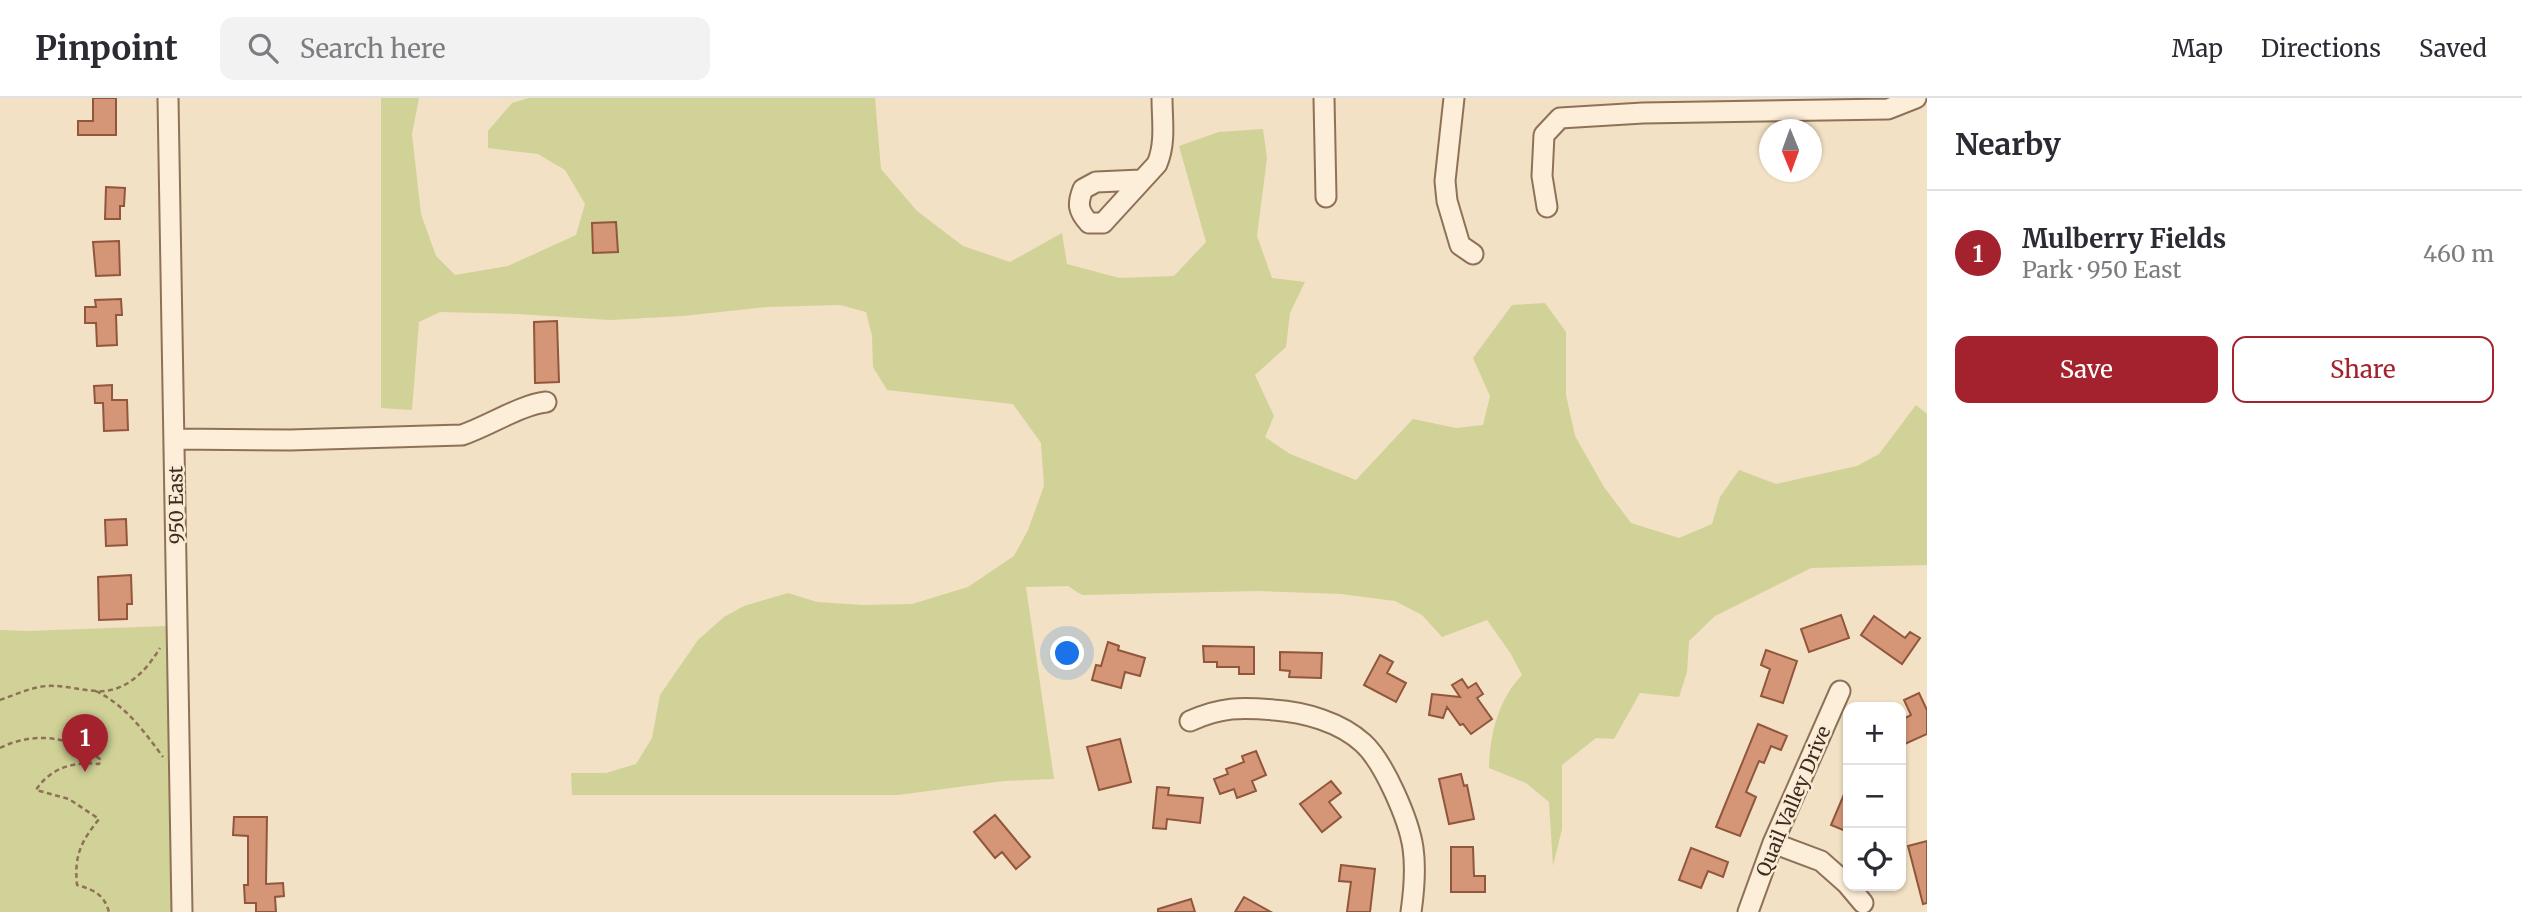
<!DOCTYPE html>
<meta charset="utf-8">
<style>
:root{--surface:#fff;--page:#f2f2f3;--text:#2b2b33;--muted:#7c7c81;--line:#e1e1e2;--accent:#a4222e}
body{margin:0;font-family:Merriweather,serif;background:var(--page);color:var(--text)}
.controls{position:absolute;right:21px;bottom:21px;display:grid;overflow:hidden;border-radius:14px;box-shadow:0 2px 5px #0004}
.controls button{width:63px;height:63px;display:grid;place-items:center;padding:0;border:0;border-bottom:2px solid var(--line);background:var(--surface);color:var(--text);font:35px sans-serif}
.compass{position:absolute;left:1759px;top:21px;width:63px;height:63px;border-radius:50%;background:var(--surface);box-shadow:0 2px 5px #0004;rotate:179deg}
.you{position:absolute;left:1068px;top:556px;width:24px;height:24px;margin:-18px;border:5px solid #fff;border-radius:50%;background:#1a73e8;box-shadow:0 0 0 10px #1a73e833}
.badge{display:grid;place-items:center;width:46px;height:46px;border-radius:50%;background:var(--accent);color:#fff;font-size:23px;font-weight:700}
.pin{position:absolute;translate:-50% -58px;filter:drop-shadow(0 2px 4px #0008)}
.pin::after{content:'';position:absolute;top:37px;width:24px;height:21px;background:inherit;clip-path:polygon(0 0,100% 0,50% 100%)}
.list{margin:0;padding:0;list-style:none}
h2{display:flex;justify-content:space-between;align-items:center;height:91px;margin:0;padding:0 28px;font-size:30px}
h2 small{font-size:23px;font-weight:400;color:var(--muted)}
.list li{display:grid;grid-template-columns:46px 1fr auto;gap:21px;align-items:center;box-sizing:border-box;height:126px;padding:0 28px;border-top:2px solid var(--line)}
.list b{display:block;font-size:26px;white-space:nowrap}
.list p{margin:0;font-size:23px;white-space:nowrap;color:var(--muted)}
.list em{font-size:23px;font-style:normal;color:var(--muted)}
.actions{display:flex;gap:14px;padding:21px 28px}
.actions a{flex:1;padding:16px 0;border:2px solid var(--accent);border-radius:14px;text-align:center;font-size:24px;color:var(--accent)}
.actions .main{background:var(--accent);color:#fff}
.icon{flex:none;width:38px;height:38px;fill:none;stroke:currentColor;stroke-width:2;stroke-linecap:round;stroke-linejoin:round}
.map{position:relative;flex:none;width:1927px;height:814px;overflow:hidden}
header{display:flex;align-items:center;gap:42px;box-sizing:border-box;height:98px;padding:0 35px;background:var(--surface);border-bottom:2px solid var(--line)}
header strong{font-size:33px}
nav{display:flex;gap:38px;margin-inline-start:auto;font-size:24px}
.search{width:490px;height:63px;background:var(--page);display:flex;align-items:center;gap:18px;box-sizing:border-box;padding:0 24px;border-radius:14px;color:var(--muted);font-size:26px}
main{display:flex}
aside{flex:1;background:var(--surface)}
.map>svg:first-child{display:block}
.green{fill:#d0d297}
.building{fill:#d49677;stroke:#91563c;stroke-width:2}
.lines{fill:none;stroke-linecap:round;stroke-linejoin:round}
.minor-casing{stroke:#8f7158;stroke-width:23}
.path{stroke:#8f7158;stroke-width:2.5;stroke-dasharray:5 3.5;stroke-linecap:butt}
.minor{stroke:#fceed9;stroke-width:19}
.labels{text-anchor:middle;stroke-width:5;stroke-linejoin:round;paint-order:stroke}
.street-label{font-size:19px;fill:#3e2b1e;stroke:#f9ebd5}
</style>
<header>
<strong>Pinpoint</strong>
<div class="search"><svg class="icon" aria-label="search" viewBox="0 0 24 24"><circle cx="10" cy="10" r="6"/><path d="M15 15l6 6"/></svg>Search here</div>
<nav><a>Map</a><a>Directions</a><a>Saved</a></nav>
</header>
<main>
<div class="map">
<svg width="1927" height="814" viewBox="0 0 1927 814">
<rect width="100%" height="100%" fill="#f2e1c4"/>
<path class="green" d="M381,0h38l-7,36 9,80 15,42 19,19 53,-9 68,-31 9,-31 -20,-34 -27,-16 -50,-6v-17l24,-28 17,-5h346l6,71 36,42 46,35 47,16 52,-29 5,31 52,14 55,-2 32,-34 -27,-96 40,-14 44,-3 4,29 -10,78 15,42 33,4 -15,31 -4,34 -31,28 19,41 -9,21 25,17 66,26 57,-61 43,9 27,-3 7,-29 -17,-38 39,-53 33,-2 21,29v63l9,41 29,51 27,36 48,15 33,-14 8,-27 19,-27 37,14 81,-18 22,-12 37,-49 11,9v151l-116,3 -96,48 -26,25 -2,31 -8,25 -39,-4 -26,46 -18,-1 -34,27v64l-9,37 -4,-64 -23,-19 -37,-15c1,-34 9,-68 33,-93l-11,-21 -24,-34 -45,17 -20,-22 -27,-14 -54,-7 -82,-3 -177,4 -14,-9 -42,1 28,192 -50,2 -106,14h-326l-1,-22h35l30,-9 16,-26 8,-43 18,-26 20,-29 26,-23 20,-11 44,-13 29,9 46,3 49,-1 56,-17 46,-31 14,-26 16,-44 -3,-43 -28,-39 -126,-14 -14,-23 -1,-31 -6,-24 -26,-7 -73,2 -84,9 -73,4 -92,-6 -78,-2 -21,10 -7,88 -31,-2z
M167,528l7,286h-174v-282l27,1z"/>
<path class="building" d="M93,0h23v37h-38v-14h15z
M106,89l19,1 -1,18h-4v13h-15z
M616,124l2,30 -25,1 -1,-30z
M119,143l1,34 -24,1 -3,-34z
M121,201l1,16h-6l1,30 -20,1 -1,-23h-11v-16h11l-1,-7z
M557,223l2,61 -24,1 -1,-61z
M112,287v15h15l1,30 -24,1 -1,-28h-8l-1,-17z
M126,421l1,26 -21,1 -1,-26z
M131,477l1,29h-5v15l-28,1 -1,-43z
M1841,517l8,23 -40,14 -8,-23z
M1874,518l31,22 5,-6 10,6 -18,26 -41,-29z
M1108,544l11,4 -1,4 27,8 -5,18 -15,-4 -4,16 -29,-8 4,-15 5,1z
M1203,548l51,1v27h-15v-7h-22v-5h-13z
M1766,552l31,11 -14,42 -22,-7 9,-27 -9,-4z
M1280,554l42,1 -1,25 -32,-1 1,-6 -10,-1z
M1380,557l13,7 -6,11 19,10 -10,19 -32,-17z
M1462,581l6,9 8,-5 7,11 -6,4 15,21 -21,15 -8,-10 -3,1 -13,-18 -4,11 -14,-3 3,-21 28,3 -8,-12z
M1919,595l8,17v24l-22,10 -4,-9v-15l10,-5 -7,-15z
M1758,626l29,12 -6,14 -10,-4 -7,17 -5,-2 -13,31 10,5 -16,39 -24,-9z
M1120,641l11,43 -32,8 -12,-43z
M1256,653l10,24 -14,6 4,10 -19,7 -3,-9 -14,5 -6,-15 14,-5 -2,-5 18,-7 -2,-6z
M1461,676l3,12 3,-1 7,34 -25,5 -10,-45z
M1331,683l10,12 -12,9 12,15 -19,15 -22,-28z
M1848,687v47l-17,-7z
M1157,689l12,1 -1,7 35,3 -3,25 -33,-4 -1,10 -13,-1z
M995,717l35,42 -14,12 -14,-17 -7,6 -21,-26z
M234,719h33l-1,67 17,-1 1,13 -9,1 1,15h-20v-9h-11l-1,-18h4v-49l-15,-1z
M1927,743v62l-4,1 -15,-58z
M1451,749h22l1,29h11v16h-34z
M1691,750l37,14 -5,15 -15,-6 -7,17 -22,-8z
M1341,767l34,4 -5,43h-23l4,-30 -12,-1z
M1244,799l27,15h-36z
M1191,801l4,13h-37v-3z"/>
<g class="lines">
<defs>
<path id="minor" d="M168,0l14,814
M1324,0l2,99
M1454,0l-9,83 2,20 13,44 13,9
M1141,82l-45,2 -13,7c-6,15 -5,22 6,34h14l54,-59c9,-21 5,-44 5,-66
M1547,109l-5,-31 2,-41 16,-17 83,-5 245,-4 28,-11
M174,341l116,1 172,-5c27,-9 58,-30 84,-33
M1190,623c31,-14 51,-14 84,-11 30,2 66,12 89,33 21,19 46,77 50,105 3,21 1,43 -2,64
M1773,745l48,18 26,23 16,19
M1748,814l25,-69 67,-152"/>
</defs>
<use href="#minor" class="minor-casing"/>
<path class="path" d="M96,593c30,15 47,39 67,66
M0,602c15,-5 31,-13 47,-14 17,-1 32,4 49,5 30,2 50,-20 64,-43
M0,650c34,-17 71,-12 101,12l-2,4c-25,-3 -49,4 -63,26l33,9 30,20c-18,23 -25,36 -22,66 17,5 27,9 32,27"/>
<use href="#minor" class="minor"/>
</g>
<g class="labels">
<g class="street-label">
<text transform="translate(176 407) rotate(-91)" y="7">950 East</text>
<text transform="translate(1793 703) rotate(-67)" y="7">Quail Valley Drive</text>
</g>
</g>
</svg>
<div class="controls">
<button>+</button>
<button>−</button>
<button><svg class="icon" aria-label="locate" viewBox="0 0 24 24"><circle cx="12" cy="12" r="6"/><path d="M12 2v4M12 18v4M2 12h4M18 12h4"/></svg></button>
</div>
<svg class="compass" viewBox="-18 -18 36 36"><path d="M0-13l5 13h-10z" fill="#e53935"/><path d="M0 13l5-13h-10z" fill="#7c7c81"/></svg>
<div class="you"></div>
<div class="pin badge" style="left:85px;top:674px">1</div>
</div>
<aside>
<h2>Nearby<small></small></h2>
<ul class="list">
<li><span class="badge">1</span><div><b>Mulberry Fields</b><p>Park · 950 East</p></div><em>460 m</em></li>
</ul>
<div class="actions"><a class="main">Save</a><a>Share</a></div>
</aside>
</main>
